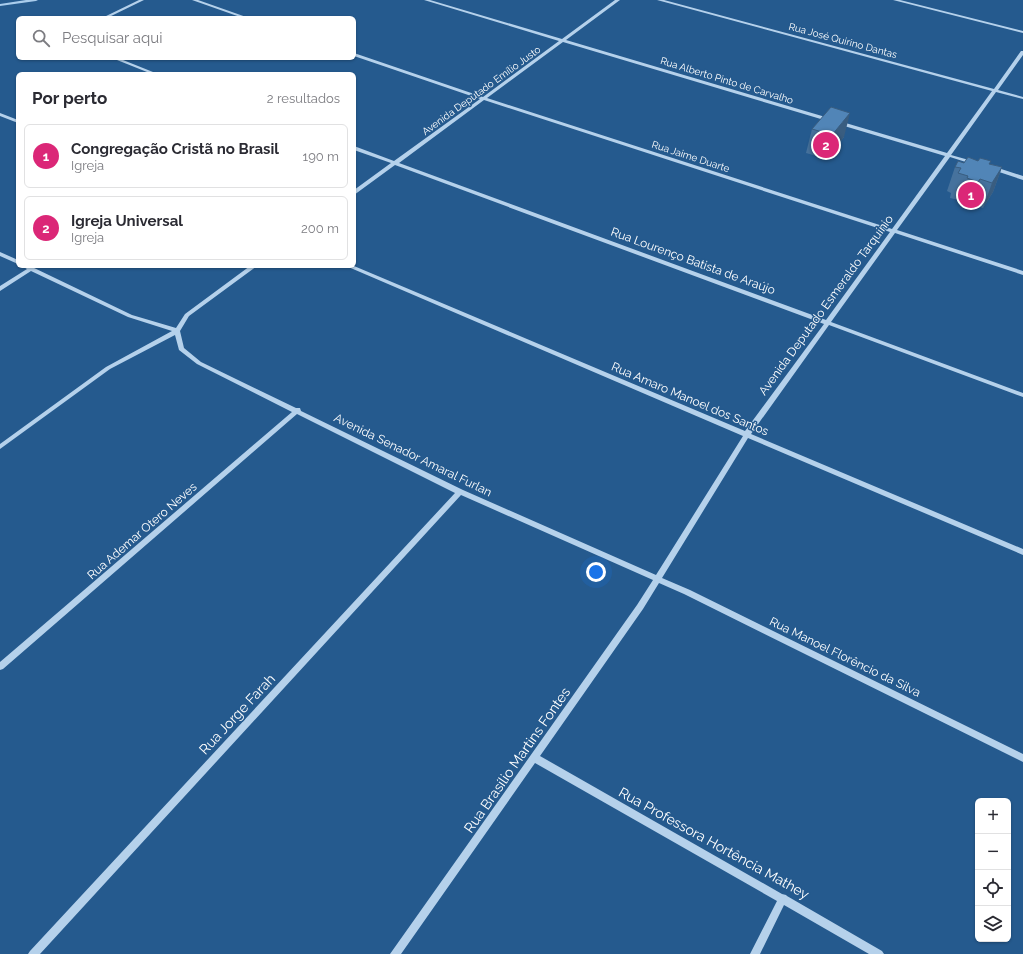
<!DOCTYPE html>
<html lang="pt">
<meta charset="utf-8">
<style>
:root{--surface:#fff;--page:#f2f2f3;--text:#2b2b33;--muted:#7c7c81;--line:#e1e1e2;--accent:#db2777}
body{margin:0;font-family:Raleway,sans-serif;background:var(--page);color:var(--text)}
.controls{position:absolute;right:12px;bottom:12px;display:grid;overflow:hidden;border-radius:6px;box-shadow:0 1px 3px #0004}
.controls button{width:36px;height:36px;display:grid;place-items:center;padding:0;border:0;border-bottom:1px solid var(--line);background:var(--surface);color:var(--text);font:20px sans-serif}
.you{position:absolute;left:596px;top:572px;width:14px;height:14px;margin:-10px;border:3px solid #fff;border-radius:50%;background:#1a73e8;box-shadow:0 0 0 6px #1a73e833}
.badge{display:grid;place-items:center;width:26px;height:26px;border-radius:50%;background:var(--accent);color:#fff;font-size:13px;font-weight:700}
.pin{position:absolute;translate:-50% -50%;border:2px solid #fff;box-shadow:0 1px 4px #0006}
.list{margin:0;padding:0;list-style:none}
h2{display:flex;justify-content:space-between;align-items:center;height:52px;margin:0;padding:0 16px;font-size:17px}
h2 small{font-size:13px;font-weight:400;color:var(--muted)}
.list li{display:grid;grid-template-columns:26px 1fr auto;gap:12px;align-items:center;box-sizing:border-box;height:64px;margin:0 8px 8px;padding:0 8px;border:1px solid var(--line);border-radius:6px}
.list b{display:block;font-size:15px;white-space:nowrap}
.list p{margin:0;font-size:13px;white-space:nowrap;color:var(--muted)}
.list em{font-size:13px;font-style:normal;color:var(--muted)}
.icon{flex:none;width:22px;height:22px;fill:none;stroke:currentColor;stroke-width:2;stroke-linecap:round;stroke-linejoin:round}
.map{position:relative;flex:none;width:1023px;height:954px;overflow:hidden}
.search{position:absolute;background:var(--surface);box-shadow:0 1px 3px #0004;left:16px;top:16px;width:340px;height:44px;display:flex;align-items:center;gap:10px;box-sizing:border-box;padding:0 14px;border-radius:6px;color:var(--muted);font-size:15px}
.panel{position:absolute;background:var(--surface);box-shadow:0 1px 3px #0004;left:16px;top:72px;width:340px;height:196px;border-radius:6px}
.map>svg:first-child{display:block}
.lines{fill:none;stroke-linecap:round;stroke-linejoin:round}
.stream{fill:#a9ccec;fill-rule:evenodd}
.minor{fill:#b5d1eb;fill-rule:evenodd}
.wall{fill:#46729d}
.shaded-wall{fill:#395d80}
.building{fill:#5185b7;stroke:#395d80}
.labels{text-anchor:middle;stroke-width:3;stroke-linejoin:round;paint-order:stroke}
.far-street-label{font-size:10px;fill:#fff;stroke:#255a8e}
.street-label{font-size:12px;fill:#fff;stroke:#255a8e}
.near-street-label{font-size:14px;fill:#fff;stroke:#255a8e}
</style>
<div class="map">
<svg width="1023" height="954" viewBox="0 0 1023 954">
<rect width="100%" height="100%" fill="#255a8e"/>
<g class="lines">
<path class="stream" d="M26,0h12l-2,1 -36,5v-2z"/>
<path class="minor" d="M139,0h5l-37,18h-5z
M192,0h6l51,18h-6z
M424,0h6l132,39 53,-39h5l-54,40 381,113 45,-62 -335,-91h7l330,89 27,-38h2v4l-25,35 25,7v2l-27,-7 -45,63 25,7v2h-4l-22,-7 -53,73 126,41v4l-128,-42 -64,89 192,71v4l-194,-72 -78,109 272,115v6l-275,-117 -86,140 28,12 333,164v8l-339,-168 -25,-11 -16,26 -103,147 242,138 4,1 1,1 95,55 2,3h-15l-85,-49 -24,49h-10l27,-53 -242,-138 -134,191h-11l247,-349 16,-25 -192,-85 -421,459h-12l2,-3 425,-458 -158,-79 -294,255 -3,1v-8l292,-250 -95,-48 -18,-14 -4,-15 -65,34 -110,80v-5l106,-77 66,-36 -44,-14 -97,-46 -31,20v-5l27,-17 -5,-3h8l102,49 44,13 9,-14 65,-48h7l-68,50 -9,15 4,17 17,14 95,46h4l1,3 162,79 193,85 87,-139 -397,-170h8l391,165 79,-107 -429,-159 -41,30v-5l37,-27 -37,-13v-4l40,15 86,-62 -126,-43v-3l129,44 76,-56zM563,42l382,114 -53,73 -405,-131zM484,100l406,132 -64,88 -427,-157z
M893,0h7l123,31v2z
M112,58h6l40,16h-6z
M0,113l18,7v3l-18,-7z
M992,166l31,10v4l-33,-11 -1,-1z
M0,252l18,8v4l-18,-8z"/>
</g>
<path class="wall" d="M812,129l32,8 -17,22 -21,-6z
M964,163l26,1 12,3 -9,25 -10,16 -12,-4 -2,3 -11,-4 1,-3 -9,-2 1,-5 -4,-2 8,-24z"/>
<path class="shaded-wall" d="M850,113l-6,24 -17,22 5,-24z
M1002,167l-9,25 -10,16 9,-25z
M980,179l-9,25 -2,3 9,-25z"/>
<path class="building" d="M831,107l19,6 -18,22 -20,-6z
M968,157l10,4 2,-3 11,3 -2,3 13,3 -10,16 -12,-4 -2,3 -11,-4 1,-2 -10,-3 3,-5 -6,-1 3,-6 6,2z"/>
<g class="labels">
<g class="far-street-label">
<text transform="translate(843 40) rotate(15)" y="4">Rua José Quirino Dantas</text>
<text transform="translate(727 80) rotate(17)" y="4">Rua Alberto Pinto de Carvalho</text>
<text transform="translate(481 90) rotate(-36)" y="4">Avenida Deputado Emílio Justo</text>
<text transform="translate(691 156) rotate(18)" y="4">Rua Jaime Duarte</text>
</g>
<g class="street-label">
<text transform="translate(693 261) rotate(20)" y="4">Rua Lourenço Batista de Araújo</text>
<text transform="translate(826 305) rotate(-54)" y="4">Avenida Deputado Esmeraldo Tarquínio</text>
<text transform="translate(690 399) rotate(23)" y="4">Rua Amaro Manoel dos Santos</text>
<text transform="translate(413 455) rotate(26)" y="4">Avenida Senador Amaral Furlan</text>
<text transform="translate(142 531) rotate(-41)" y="4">Rua Ademar Otero Neves</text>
<text transform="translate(845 657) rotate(26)" y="4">Rua Manoel Florêncio da Silva</text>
</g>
<g class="near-street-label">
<text transform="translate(237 714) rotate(-47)" y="5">Rua Jorge Farah</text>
<text transform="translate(517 760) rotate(-55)" y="5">Rua Brasílio Martins Fontes</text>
<text transform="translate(714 843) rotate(29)" y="5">Rua Professora Hortência Mathey</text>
</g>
</g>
</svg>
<div class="controls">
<button>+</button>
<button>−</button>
<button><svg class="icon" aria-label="locate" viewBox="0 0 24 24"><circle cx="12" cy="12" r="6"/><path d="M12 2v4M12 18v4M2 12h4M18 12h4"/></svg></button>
<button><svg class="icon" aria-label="layers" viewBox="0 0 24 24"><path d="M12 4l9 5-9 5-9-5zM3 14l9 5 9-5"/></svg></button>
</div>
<div class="you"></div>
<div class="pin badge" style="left:971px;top:195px">1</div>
<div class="pin badge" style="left:826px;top:145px">2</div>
<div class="search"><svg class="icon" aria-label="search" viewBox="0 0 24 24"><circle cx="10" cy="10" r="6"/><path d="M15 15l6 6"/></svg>Pesquisar aqui</div>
<section class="panel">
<h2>Por perto<small>2 resultados</small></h2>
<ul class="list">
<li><span class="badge">1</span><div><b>Congregação Cristã no Brasil</b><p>Igreja</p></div><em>190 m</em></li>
<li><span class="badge">2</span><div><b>Igreja Universal</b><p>Igreja</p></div><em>200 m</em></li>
</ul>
</section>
</div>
